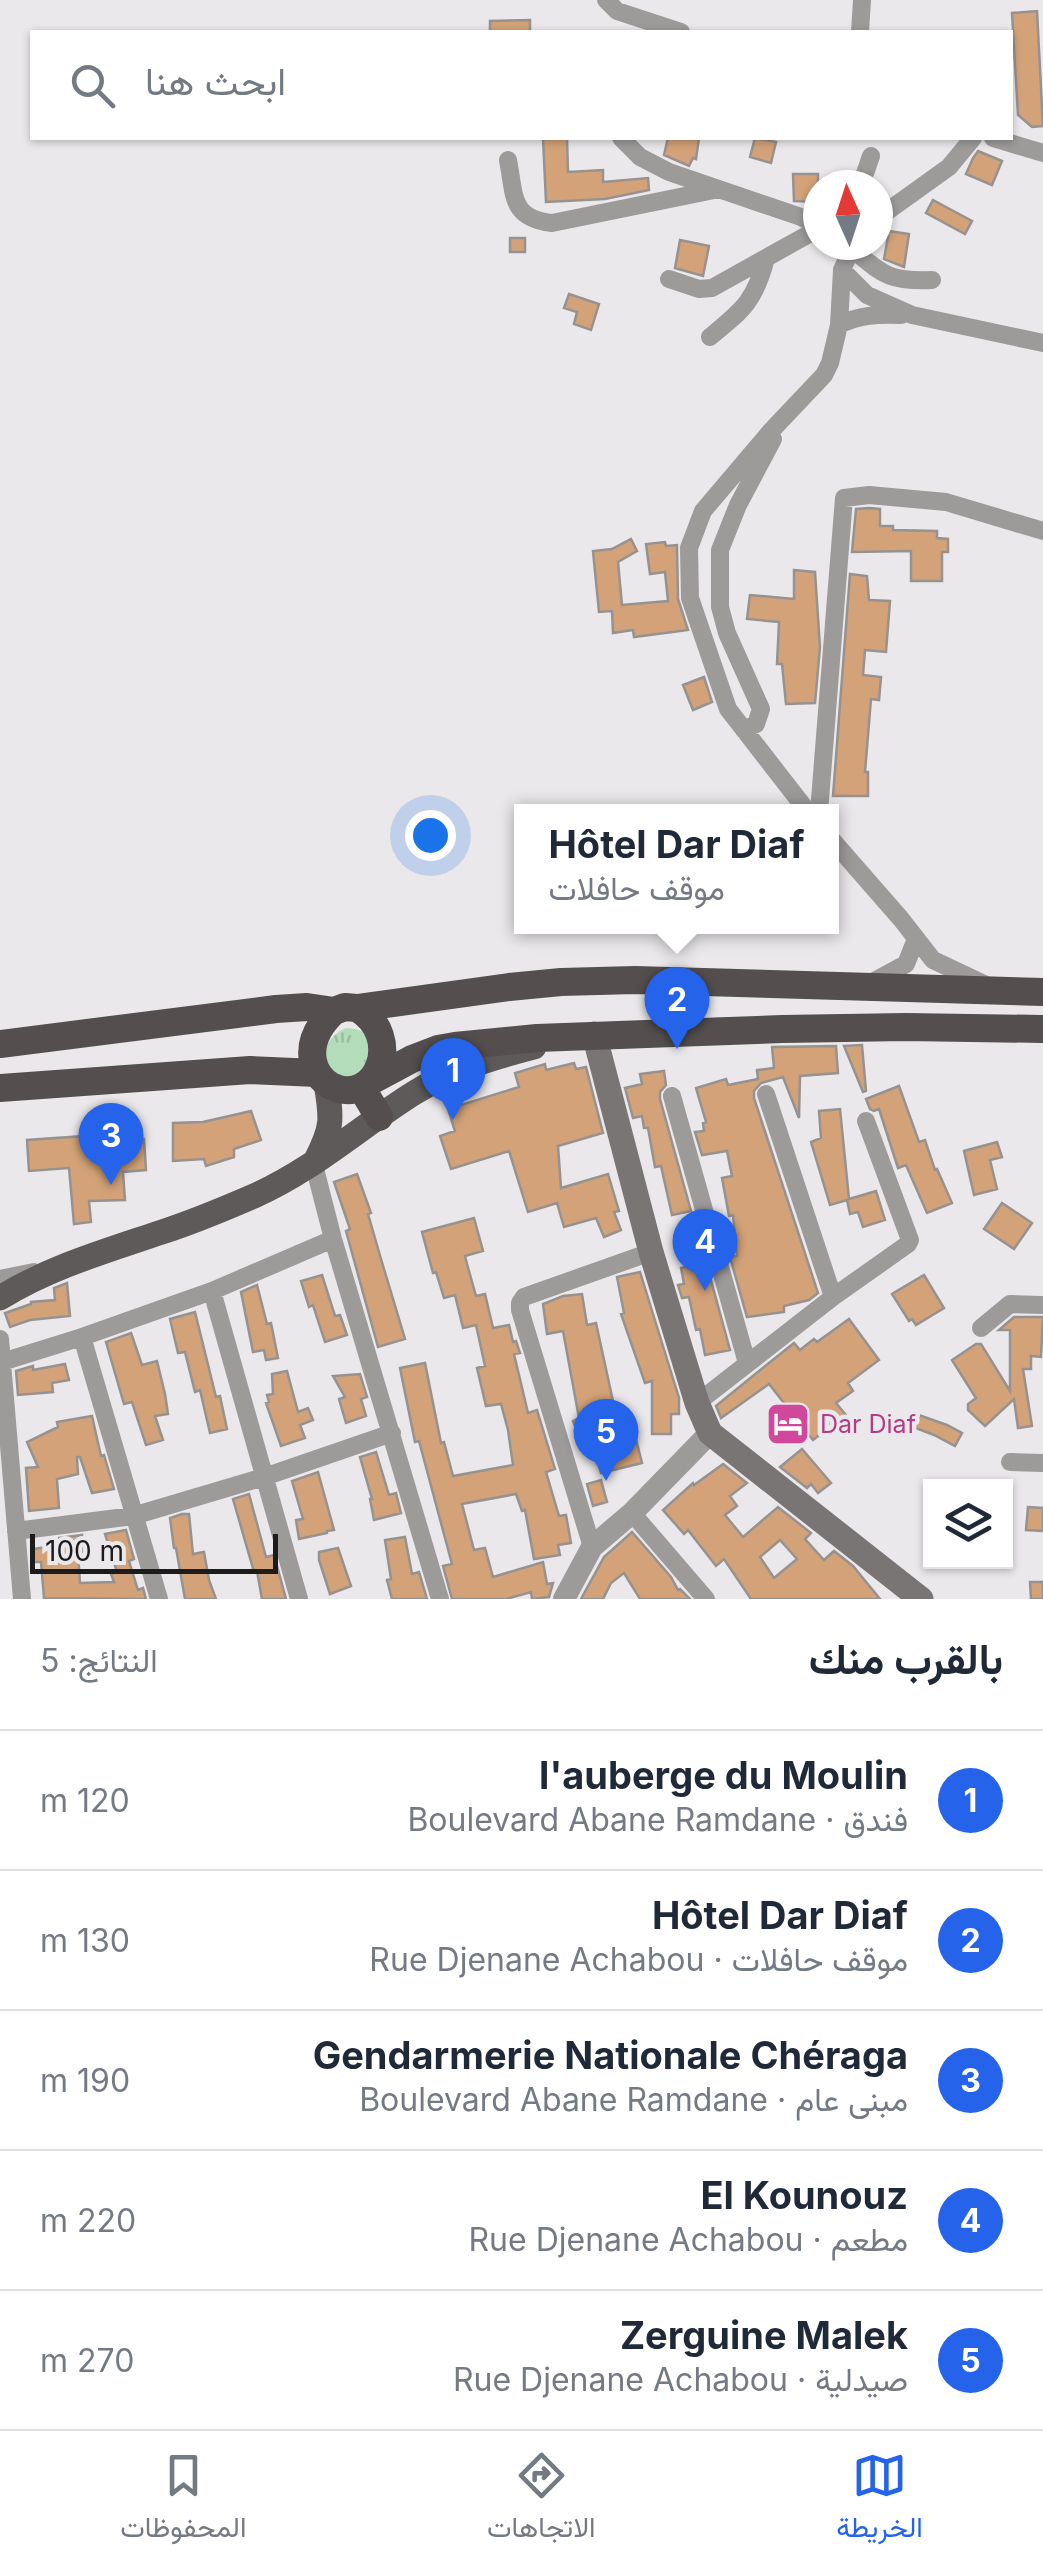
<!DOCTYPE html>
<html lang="ar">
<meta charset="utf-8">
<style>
:root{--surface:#fff;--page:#f6f6f7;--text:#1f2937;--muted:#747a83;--line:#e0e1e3;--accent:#2563eb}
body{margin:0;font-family:Inter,Vazirmatn,sans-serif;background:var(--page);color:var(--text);direction:rtl}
.controls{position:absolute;right:30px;bottom:30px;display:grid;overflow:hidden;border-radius:0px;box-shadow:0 2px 8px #0004}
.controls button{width:90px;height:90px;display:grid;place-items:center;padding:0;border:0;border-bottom:2px solid var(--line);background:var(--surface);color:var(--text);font:50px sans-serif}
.compass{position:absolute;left:803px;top:170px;width:90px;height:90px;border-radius:50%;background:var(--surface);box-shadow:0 2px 8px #0004;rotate:357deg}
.scale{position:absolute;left:30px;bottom:25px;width:248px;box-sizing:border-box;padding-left:10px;border:5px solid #1d1c1d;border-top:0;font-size:28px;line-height:35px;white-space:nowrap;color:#1d1c1d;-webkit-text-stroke:8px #ebe8ec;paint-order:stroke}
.you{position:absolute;left:430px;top:835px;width:35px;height:35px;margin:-25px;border:8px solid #fff;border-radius:50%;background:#1a73e8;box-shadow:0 0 0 15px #1a73e833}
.badge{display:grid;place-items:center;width:65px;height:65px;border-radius:50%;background:var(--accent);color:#fff;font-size:32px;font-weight:700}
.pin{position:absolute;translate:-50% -82px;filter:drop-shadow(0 2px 5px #0008)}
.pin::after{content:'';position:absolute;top:52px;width:35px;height:30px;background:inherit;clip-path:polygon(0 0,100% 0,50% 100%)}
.popup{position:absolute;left:514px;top:804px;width:325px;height:130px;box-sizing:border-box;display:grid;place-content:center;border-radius:0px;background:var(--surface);filter:drop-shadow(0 2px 8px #0005);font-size:32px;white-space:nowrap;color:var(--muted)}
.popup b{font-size:38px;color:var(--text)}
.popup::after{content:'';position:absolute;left:50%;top:100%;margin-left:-20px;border:20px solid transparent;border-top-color:var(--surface)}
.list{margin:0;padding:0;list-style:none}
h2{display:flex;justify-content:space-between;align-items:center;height:130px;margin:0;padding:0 40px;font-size:42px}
h2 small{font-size:32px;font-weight:400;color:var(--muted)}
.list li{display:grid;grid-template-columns:65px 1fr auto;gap:30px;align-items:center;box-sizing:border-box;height:140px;padding:0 40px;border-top:2px solid var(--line)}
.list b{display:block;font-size:38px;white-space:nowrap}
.list p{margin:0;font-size:32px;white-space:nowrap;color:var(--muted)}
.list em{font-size:32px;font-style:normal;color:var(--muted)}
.icon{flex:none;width:55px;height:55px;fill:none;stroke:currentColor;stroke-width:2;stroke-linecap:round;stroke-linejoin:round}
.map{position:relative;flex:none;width:1043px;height:1599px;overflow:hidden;direction:ltr}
.search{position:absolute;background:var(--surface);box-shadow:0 2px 8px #0004;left:30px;right:30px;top:30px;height:110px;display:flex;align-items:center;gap:25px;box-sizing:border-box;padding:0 35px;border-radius:0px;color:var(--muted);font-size:38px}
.sheet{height:830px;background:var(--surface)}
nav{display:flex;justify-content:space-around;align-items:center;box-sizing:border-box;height:140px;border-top:2px solid var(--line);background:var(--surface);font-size:28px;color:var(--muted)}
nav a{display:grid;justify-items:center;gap:5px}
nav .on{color:var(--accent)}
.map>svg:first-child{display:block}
.grass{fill:url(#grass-tufts)}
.building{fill:#d3a278;stroke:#96928f;stroke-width:2.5;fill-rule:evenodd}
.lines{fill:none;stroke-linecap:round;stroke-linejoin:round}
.minor{stroke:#9d9a9a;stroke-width:18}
.tertiary{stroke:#9d9a9a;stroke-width:22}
.secondary{stroke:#787574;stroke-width:25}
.primary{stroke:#5e5a5a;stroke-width:25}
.trunk{stroke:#544f4e;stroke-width:28}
.labels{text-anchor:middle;stroke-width:9;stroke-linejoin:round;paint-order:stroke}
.hotel-label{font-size:25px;fill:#b23c85;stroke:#ebe8ec;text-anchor:start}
</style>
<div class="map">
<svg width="1043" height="1599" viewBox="0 0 1043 1599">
<defs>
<pattern id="grass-tufts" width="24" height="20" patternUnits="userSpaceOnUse" patternTransform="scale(2.5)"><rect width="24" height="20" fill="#b3ddba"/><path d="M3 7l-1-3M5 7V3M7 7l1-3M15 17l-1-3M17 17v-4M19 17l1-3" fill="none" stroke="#9abd9f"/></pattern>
</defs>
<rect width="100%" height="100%" fill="#ebe8ec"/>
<path class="grass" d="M346,1028l10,1 9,4 9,26 -21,20c-5,-2 -11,-2 -17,-4 -23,-12 -9,-40 10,-47z"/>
<path class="building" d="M1037,11l6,115 -11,1 -14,-12 -6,-102z
M530,20v12h-40v-11z
M543,138h24l1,34 35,-2v12l45,-4 1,12 -44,9 -59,3z
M668,138h31l-3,21 -3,-1 -4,8 -25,-11z
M755,138l21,4 -5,21 -21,-6z
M978,151l24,10 -10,24 -26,-11 7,-16z
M793,174h25v28l-24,-1z
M933,200l39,21 -7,13 -39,-21z
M889,231l20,3 -5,33 -20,-8z
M510,238h15v14h-15z
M680,240l29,6 -6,30 -28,-8z
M569,294l30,10 -8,26 -17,-6 3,-12 -13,-4z
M869,508l11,1v17h13v4l44,1v7l11,1v13h-6v29h-31v-30l-59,1 4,-43z
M631,539l6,12 -19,11 4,43 46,-4 -3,-29 -15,2 -4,-30 19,-2 1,4 11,-1 1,54 10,31 -54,7 -1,-7 -20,3 -1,-22 -13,1 -6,-61 19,-2z
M794,570l21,2 5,75 -5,56 -29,1 -4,-40h-5l2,-42 -32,-3 3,-24 44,4z
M850,574l17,2 2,24 21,1 -4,51 -21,-2 -2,25 18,2 -2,23 -8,-1 -6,73h3v24h-35z
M704,677l8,25 -19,8 -10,-25z
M862,1045l4,46 -3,1 -19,-46z
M836,1046l2,27 -38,3 -1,42 -16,-41 -22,6 -7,8v7l64,195 -9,7 -25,6v6l-37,5 -17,-60 7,-1 -4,-41 -4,1 -7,-38 10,-2 -5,-25 -25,4 -7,-23 9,-1 -1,-8 3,-1 -10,-34 30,-9 2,6 30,-6 -1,-9 17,-2 -2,-21z
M574,1063l2,6 10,-2 17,66 -45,13 3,42 47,-14 11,37 -5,1 7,18 -17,7 -8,-19 -32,9 -7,-24 -29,9 -19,-61 -58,18 -11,-33 15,-5 -7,-22 71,-22 -4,-14 30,-9 1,6z
M664,1071l2,14 -6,7v7l31,112 -19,4 -11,-49 -6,1 -7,-39h-4l-2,-12 -9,2 -8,-30 17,-4 -2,-10z
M899,1086l20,56 6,-2 10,30 2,-1 15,34 -25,10 -21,-48 -8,3 -19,-59 -5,2 -4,-2 -4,-10z
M840,1109l9,90 27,-8 9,29 -22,7 -5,-15 -8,2 -3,-14 -17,5 -19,-63 10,-4 -2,-27z
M251,1111l10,29 -27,9v8l-28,9 -2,-7 -31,2v-38l30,-1z
M105,1128l1,14 38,-3 2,31 -23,2 2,28 -36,1 2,21 -17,2 -5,-56 -40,3 -2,-31 57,-4v-7z
M997,1142l5,15 -12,3 7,29 -23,6 -10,-44z
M357,1174l14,39 -3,1 13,45 24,80 -27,8 -32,-116 4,-2 -16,-47z
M1002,1203l30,20 -18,26 -30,-20z
M474,1218l9,33 -18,5 2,8 9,32 9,-2 8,34 16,-3 4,17 3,-1 4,12 -6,1 14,59 9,-3 18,59 -9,3 13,44 7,-1 5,28 -13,2 2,10 -26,4 -9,-49 -3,1 -6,-17 -54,10 12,46 11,-2 8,29 50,-15 4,22 6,-1 -4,14 -17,2 -1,-7 -25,7h-54l-9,-33 9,-2 -33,-123 -4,1 -15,-74 25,-5 16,80 3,-1 9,34 60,-11 -5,-35 -7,-26 -15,2 -9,-38 8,-2 -9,-41 -13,3 -8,-33 -11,3 -8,-26 -3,1 -11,-41z
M706,1262l24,88 -25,5 -5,-26 -4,1 -7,-33 -7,1 -4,-13 6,-1 -3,-16z
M640,1272l39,126v16h-8v20h-19v-53l-7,2 -24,-69 3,-1 -7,-36z
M322,1275l13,41 5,-1 7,20 -22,7 -12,-37 -4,2 -8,-26z
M924,1275l20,33 -28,17 -4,-6 -3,2 -17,-27z
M67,1283l3,33 -40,4 -20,7 -5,-14 26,-9v-2l24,-2 -1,-12z
M257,1285l10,39 4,-1 7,35 -12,2 -2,-10 -11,2 -12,-60z
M582,1294l5,31 9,-2 20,92 10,23 9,-3 7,28 -41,10 -8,-30 -9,4 -11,-26 6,-3 -16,-87 -16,3 -4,-30 20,-8z
M195,1312l21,85 4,-1 7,33 -17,4 -10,-43 -5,2 -10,-40 -7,1 -8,-34z
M1014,1317h29l-2,40 -10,-1v13h-8l9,57 -14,2 -4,-29 -29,27 -17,-16v-6l8,-6 -24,-38 24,-16h5l29,47v-61h-11z
M849,1319l30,41 -31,23 5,8 -17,12 10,12 -33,25 -44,-56 -48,34 -5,-12 48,-39 30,-24 6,7 14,-11 3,3z
M131,1333l11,32 15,-4 8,33 3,20 -13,2 8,24 -17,5 -14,-43 -8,2 -18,-62z
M65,1364l4,16 -17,3 1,9 -35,3 -2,-24 17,-5v4z
M287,1371l11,41 10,-4 5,12 -13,5 5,13 -24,8 -15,-43 3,-1 -2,-7 6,-1 -1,-20z
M360,1374l7,23 -6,2 5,17 -20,7 -7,-24 6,-2 -12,-21z
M913,1413l34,12 15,8 -7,13 -21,-11 -26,-10z
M92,1416l9,40 3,-1 10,34 -22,4 -12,-36h-3l1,17 -21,5 2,29 -30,3 -3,-43 12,-1 -11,-25 31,-15 -1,-5z
M802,1449l29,34 -13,10 -7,-9 -4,4 -27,-21z
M376,1452l13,43 7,-2 5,20 -27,7 -4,-21h2l-12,-42z
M723,1464l24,19 -17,13 7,10 -12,9 18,22 35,-30 33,26 -6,6 19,21 10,-9 19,15 27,33h-129l-27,-40 -8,7 -28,-36 -4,4 -21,-24 30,-27 1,2zM780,1540l17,19 -23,19 -14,-21z
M318,1472l16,58 -7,1v2l-28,6 -3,-19 7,-1 -11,-38z
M601,1480l6,22 -14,4 -6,-22z
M249,1494l17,63 8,-2 12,44h-24l-5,-28 -3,1 -21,-73z
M1028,1507l15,1v23l-17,-1z
M182,1514h7l4,40 11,-2 5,28 7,19h-31l-9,-51h-2l-4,-30z
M126,1530l8,29 -5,2 9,29 5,-2 3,11 -102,-1 -3,-36h-8v-13l26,-4 -1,-7 24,-3v17h-4l2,31 34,-1 -3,-8 6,-2 -12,-38z
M632,1532l39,45 7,13 2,-1 10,10h-50l-16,-26 -13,10 -8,16h-22l23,-42z
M405,1537l7,37 7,-2 8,27h-35l-5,-19 4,-1 -6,-39z
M338,1548l13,38 -21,8 -11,-34v-8z
M1030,1582h13v17h-12z"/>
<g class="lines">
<path class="minor" d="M606,0l11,11 64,21
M860,32l2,-32
M621,138l19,19 29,15 132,45 17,9
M993,138l50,15
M508,160c7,36 2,58 44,63l167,-34
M861,185l10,-29
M878,218l71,-51 24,-29
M847,245c34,27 38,37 85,35
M842,270l25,25 45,20 131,28
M669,279l30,10 13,-1 106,-59
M839,325c20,-10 39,-11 62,-10
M710,337c33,-27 45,-36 56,-79
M744,730l12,-6 5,-15 -34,-76 -7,-26v-57l18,-45 35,-66
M808,812l-80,-103 -38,-111 -1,-50 14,-37 67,-79 54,-57 6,-12 9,-38 3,-55 11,-25
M819,812l25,-314 25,-3 77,7 97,29
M832,840l69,79 32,41 55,26
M869,984l37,-20 10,-25
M766,1094l67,203
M672,1096l75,267
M314,1165l19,74 107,360
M0,1279l34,-7
M212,1291l87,308
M981,1328l29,-24 33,1
M82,1337l77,262
M0,1339l22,260
M2,1362l80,-25 130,-46 121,-52
M697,1403l136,-106 75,-53 2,-4 -44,-119
M1010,1462l33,1
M632,1513l74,86
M16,1531l117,-15 131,-39 128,-44
M592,1547l-72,-237v-7l4,-6 127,-45"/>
<path class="tertiary" d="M564,1599l28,-52 40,-34 78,-80"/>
<path class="secondary" d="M594,1034l57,218 46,151 13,30 211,166"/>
<path class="primary" d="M316,1160c17,-33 16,-41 10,-77
M0,1298c50,-31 106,-47 162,-66 31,-10 62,-23 92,-36 59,-26 106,-69 160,-103 37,-23 78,-35 120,-46"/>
<path class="trunk" d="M334,1011c-14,13 -25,29 -21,50 2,11 8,19 18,25 45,22 75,-49 26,-78
M0,1044l276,-35 31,-2 27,4 11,-4 12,1 152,-21 52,-5 74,-2 408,12
M369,1082l43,-23 26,-10 17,-3 82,-8 245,-9 124,-2 137,2
M361,1087l18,30
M0,1088l250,-18 67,3"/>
</g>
<defs>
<symbol id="hotel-square" viewBox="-11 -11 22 22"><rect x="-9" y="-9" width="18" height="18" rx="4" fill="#d1479c" stroke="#ebe8ec"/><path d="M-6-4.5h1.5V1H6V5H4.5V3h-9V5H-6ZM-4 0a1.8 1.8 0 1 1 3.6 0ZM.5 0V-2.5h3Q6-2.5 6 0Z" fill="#fff"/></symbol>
</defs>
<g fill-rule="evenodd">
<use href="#hotel-square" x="763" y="1399" width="50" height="50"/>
</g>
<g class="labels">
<g class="hotel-label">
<text x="820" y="1433">Dar Diaf</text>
</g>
</g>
</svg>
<div class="controls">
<button><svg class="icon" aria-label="layers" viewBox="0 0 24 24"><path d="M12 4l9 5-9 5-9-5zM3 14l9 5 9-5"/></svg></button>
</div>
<svg class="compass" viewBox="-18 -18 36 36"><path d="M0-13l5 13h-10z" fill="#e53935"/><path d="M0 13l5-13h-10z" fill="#747a83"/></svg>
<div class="scale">100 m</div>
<div class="you"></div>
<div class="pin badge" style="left:453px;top:1120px">1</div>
<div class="pin badge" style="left:677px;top:1049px">2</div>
<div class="popup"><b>Hôtel Dar Diaf</b>موقف حافلات</div>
<div class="pin badge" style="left:111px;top:1185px">3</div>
<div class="pin badge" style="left:705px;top:1291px">4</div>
<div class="pin badge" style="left:606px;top:1481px">5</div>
<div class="search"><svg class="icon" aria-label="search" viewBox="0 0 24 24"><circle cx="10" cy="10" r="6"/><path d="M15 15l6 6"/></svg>ابحث هنا</div>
</div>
<section class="sheet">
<h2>بالقرب منك<small>النتائج: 5</small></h2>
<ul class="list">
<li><span class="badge">1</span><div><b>l'auberge du Moulin</b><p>فندق · Boulevard Abane Ramdane</p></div><em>120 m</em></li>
<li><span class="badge">2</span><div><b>Hôtel Dar Diaf</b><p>موقف حافلات · Rue Djenane Achabou</p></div><em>130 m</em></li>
<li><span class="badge">3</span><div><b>Gendarmerie Nationale Chéraga</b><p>مبنى عام · Boulevard Abane Ramdane</p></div><em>190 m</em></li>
<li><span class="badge">4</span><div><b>El Kounouz</b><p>مطعم · Rue Djenane Achabou</p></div><em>220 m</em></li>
<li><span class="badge">5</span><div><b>Zerguine Malek</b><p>صيدلية · Rue Djenane Achabou</p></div><em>270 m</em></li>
</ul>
</section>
<nav>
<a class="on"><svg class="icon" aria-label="map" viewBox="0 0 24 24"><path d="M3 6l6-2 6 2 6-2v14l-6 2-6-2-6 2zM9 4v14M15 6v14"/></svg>الخريطة</a>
<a><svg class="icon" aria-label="directions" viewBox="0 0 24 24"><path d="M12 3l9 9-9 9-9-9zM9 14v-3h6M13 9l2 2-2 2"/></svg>الاتجاهات</a>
<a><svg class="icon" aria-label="saved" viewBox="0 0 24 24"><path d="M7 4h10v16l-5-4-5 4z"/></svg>المحفوظات</a>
</nav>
